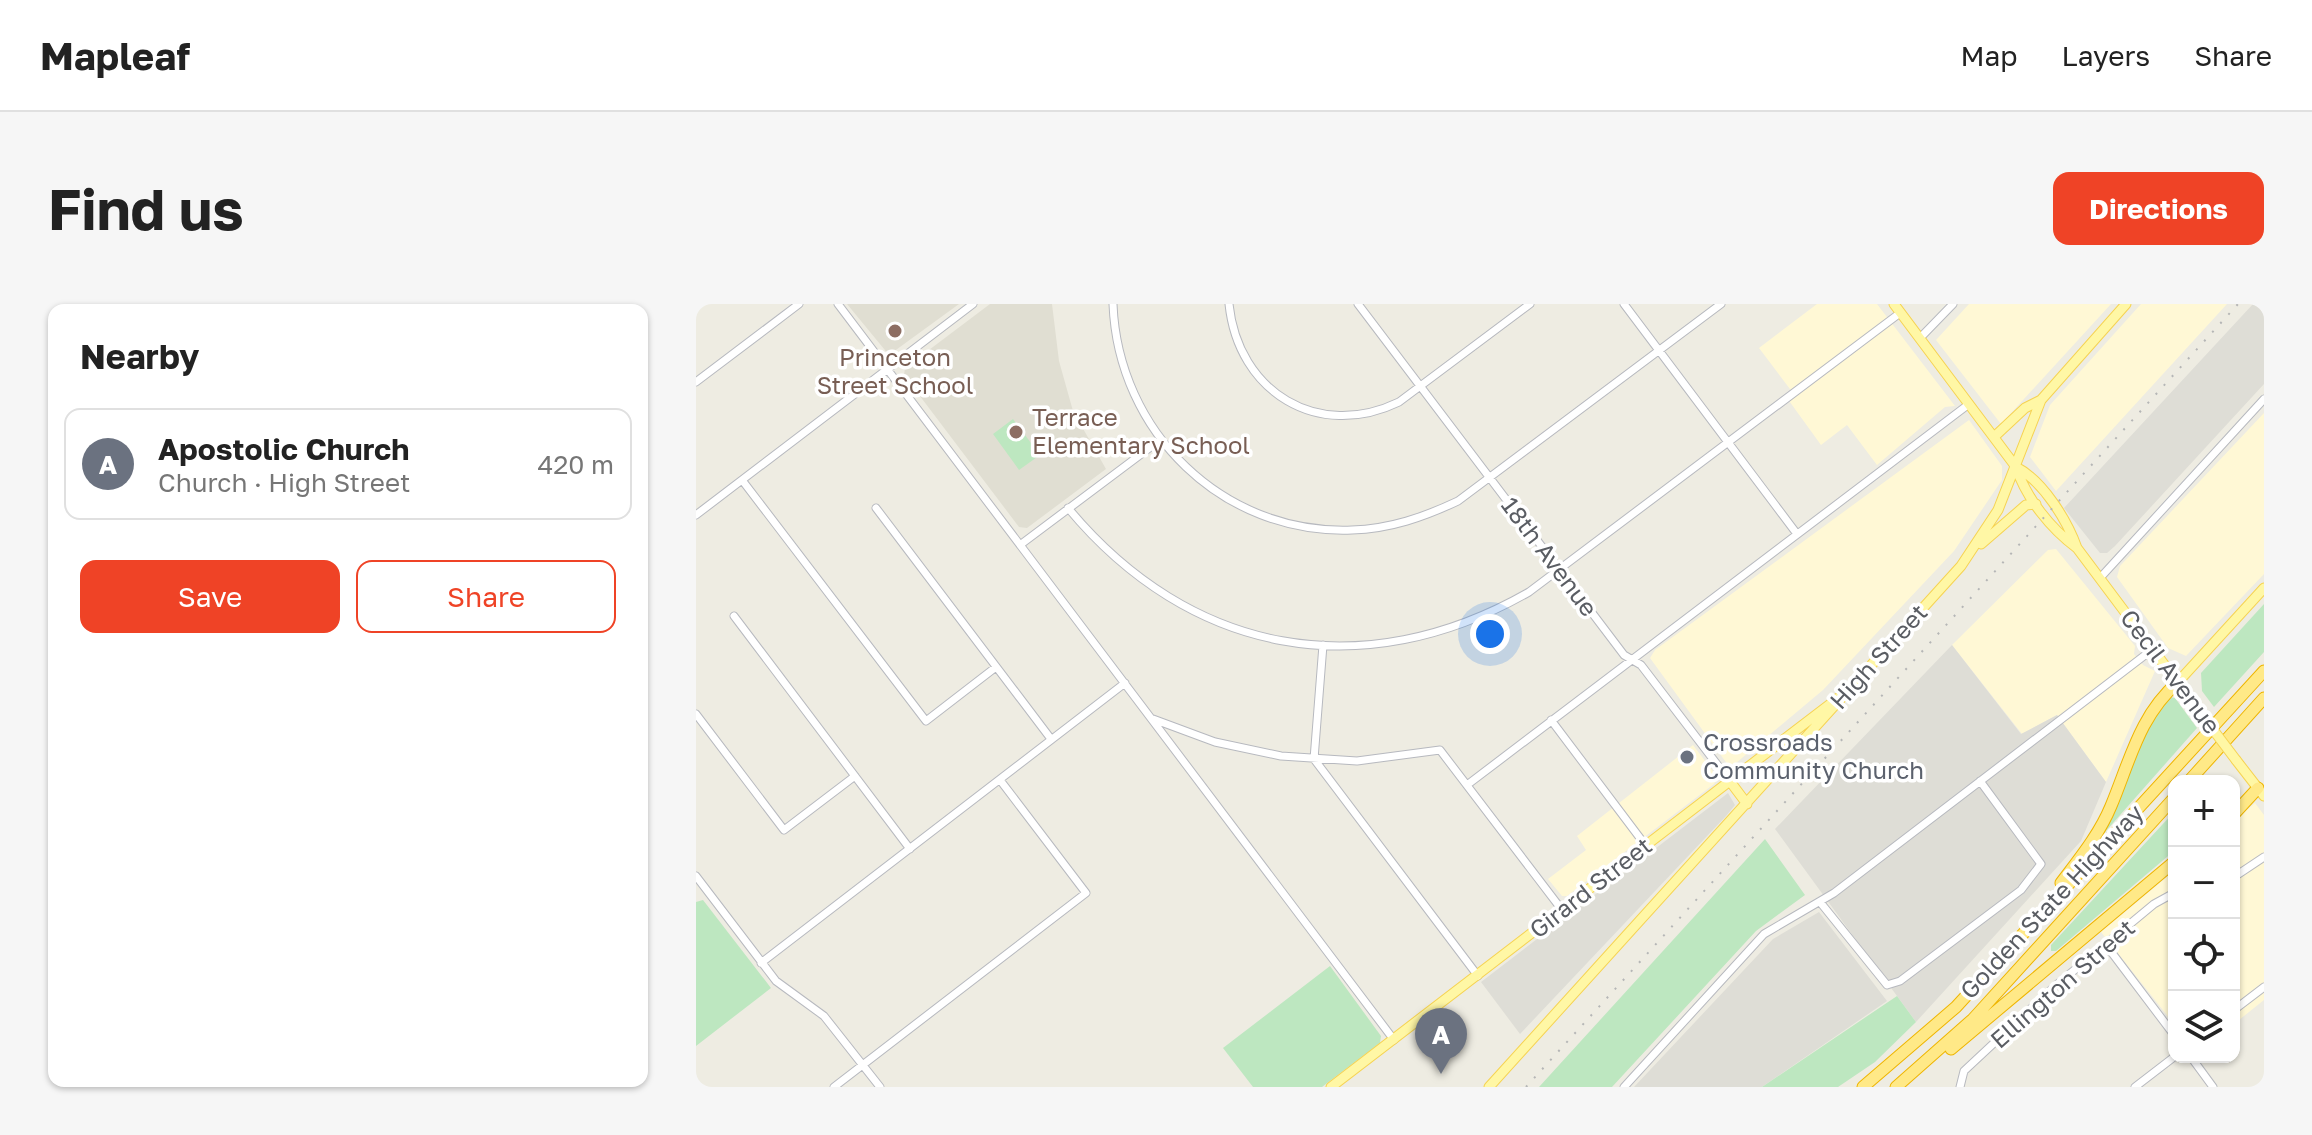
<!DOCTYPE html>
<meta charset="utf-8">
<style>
:root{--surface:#fff;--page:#f6f6f6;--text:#222;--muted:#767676;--line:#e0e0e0;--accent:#ef4326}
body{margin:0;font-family:"Golos Text",sans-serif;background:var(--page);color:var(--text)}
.controls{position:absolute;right:24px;bottom:24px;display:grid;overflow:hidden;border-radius:16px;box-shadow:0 2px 6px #0004}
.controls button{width:72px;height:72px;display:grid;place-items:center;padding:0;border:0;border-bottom:2px solid var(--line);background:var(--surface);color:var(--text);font:40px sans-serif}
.you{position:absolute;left:794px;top:330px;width:28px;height:28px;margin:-20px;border:6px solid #fff;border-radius:50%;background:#1a73e8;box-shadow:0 0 0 12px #1a73e833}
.badge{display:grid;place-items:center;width:52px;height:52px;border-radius:50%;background:var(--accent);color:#fff;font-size:26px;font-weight:700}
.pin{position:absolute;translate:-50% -66px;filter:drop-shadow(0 2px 4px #0008)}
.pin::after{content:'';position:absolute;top:42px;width:28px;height:24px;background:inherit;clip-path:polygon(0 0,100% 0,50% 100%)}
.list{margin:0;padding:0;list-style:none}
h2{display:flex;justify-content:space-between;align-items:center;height:104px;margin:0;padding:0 32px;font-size:34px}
h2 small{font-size:26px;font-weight:400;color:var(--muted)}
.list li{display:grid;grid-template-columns:52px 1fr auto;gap:24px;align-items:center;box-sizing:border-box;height:112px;margin:0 16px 16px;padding:0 16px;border:2px solid var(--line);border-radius:16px}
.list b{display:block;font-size:30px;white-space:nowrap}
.list p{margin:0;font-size:26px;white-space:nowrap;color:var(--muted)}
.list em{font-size:26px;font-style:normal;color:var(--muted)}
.actions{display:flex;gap:16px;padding:24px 32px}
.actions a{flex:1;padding:18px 0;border:2px solid var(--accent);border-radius:16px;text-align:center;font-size:28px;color:var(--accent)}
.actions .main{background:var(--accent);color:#fff}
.icon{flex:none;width:44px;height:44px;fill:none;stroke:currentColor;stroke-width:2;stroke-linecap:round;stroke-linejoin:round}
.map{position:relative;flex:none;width:1568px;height:783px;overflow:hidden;border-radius:16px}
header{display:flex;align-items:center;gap:48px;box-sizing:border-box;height:112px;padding:0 40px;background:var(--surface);border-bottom:2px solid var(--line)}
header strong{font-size:38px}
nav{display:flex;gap:44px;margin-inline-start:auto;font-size:28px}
.intro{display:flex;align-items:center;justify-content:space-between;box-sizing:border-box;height:192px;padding:0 48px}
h1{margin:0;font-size:56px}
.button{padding:20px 36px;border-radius:16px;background:var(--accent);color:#fff;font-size:28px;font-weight:700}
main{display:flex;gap:48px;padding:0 48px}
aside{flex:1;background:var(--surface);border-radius:16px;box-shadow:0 2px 6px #0004}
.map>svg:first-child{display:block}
.commercial{fill:#fff8d5}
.industrial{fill:#deddd6}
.education{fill:#e0ded2}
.green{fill:#bde7c0}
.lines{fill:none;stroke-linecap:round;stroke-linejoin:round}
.minor-casing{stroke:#b7b9bf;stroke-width:9}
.major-casing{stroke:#f6d352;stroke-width:11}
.highway-casing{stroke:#efb500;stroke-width:13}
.minor{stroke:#fff;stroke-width:7}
.major{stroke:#fff7a5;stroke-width:9}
.highway{stroke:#ffe987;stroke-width:11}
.rail{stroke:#b5b6b6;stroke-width:2;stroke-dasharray:2 10;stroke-linecap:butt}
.major-bridge-casing{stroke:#f6d352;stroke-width:11;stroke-linecap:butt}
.major-bridge{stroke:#fff7a5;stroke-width:9}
.education-dot{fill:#8d6e63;stroke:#fff;stroke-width:3}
.worship-dot{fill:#6b7280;stroke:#fff;stroke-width:3}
.labels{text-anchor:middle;stroke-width:7;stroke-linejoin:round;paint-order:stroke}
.education-label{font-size:24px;fill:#785e54;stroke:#fff}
.street-label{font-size:24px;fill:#5a5d63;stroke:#fff}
.worship-label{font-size:24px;fill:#5b616d;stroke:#fff;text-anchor:start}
</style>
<header>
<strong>Mapleaf</strong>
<nav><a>Map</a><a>Layers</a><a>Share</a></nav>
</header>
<div class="intro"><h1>Find us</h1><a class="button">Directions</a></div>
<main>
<aside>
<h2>Nearby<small></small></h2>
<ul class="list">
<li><span class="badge" style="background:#6b7280">A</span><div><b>Apostolic Church</b><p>Church · High Street</p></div><em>420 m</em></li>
</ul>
<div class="actions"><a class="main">Save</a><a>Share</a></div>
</aside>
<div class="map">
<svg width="1568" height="783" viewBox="0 0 1568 783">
<rect width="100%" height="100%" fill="#eeece2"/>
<path class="commercial" d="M1121,0h60l78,102 -10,1 -68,58 -30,-40 -26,20 -34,-47 6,-5 -34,-45z
M1273,0h142l-110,120 -65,-84z
M1445,0h86l-171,187 -26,-34 20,-52z
M1568,109v161l-78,82 -18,-8 -51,-71 3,-11z
M1273,116l33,46v14l-48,71 -131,139 -87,73 -8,2 -78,-107 5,-8z
M1360,245l79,97 -1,8 9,11 12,6 -49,111 -49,-67 -35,19 -70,-89 96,-95z
M997,441l25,33 -4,6 -147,112h-5l-14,-17 38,-29 -9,-14z
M1559,499l9,12v185l-30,24v-203z
M1478,567v153l-73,-92z"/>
<path class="industrial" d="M1557,0h11v80l-149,162 -8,7h-7l-36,-45z
M1256,341l69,89 36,-19 49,67 -25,59 -165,181 -141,-193z
M1032,489l7,12 -9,11 -206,218 -39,-52z
M1123,608l68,89 -125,86h-128l139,-148z"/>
<path class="education" d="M151,0h112l-70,51z
M294,0h62l7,57 14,50 33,58 -79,59 -8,-1 -115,-152 1,-7z"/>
<path class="green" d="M317,115l27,36 -21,15 -26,-36z
M1568,300v48l-50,55 -12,-16 -1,-18z
M1474,393l5,1 22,30 -99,112 44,-108z
M1478,508v39l-118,100h-5v-6z
M1069,535l40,56 -49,36 -144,156h-73z
M7,596l68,88 -75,58v-144z
M634,662l51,70 -1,7 -58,44h-69l-30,-39z
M1201,692l19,26 -41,40 -37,25h-76z"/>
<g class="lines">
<defs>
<path id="minor" d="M142,0l556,736
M417,0c5,128 110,231 239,226 38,-1 72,-13 106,-29l263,-197
M533,0c9,88 89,137 170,98l131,-98
M662,0l266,351 17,10 88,115
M928,0l173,230
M1224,34l33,-34
M0,78l103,-78
M46,176l184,241 70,-54
M180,204l175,231
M372,204c122,147 295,179 461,84l371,-279
M0,211l277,-211
M324,241l140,-105
M1404,274l164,-179
M38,312l176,233
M627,341l-9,114 164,217
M0,410l88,116 71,-54
M457,415l62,23 66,14 76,5 83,-11 122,160
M855,416l95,126
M771,481l502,-381
M0,572l80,105 48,35 56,71
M1538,573l30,-20
M1124,598l67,83 13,-4 121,-91 20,-26 -61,-83
M1410,641l68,90
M65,659l364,-280
M1538,706l30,-23
M1495,753l22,30
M138,783l252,-194 -86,-113
M928,783l140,-153 70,-41 319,-244
M1264,783l4,-16 90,-84 100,-83 20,-11
M1439,783l39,-30"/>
<path id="major" d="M1198,0l122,163c10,31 35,62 61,81
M1298,133l31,-29 16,-8
M1320,163c27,14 51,53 61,81l122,163
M1285,240l45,-39 10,-1
M1482,378l86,-94
M1540,456l28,36
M1033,476l18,24
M635,783l507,-389
M793,783l472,-521 37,-56 43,-110 85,-96"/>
<path id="highway" d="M1493,477l75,-83
M1538,510l24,-26
M1365,579c18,-24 38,-48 50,-77 19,-45 28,-90 67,-124
M1255,745l223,-187
M1167,783l93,-80 308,-336
M1200,783l77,-68 201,-221"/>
</defs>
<use href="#minor" class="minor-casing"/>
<use href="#major" class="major-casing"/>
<use href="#highway" class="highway-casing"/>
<use href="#minor" class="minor"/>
<use href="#major" class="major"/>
<use href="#highway" class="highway"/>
<path class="rail" d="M830,783l712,-783"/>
<defs>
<path id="major-bridge" d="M1503,407l37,49"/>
</defs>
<use href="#major-bridge" class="major-bridge-casing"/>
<use href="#major-bridge" class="major-bridge"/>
</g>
<g class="education-dot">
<circle cx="199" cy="27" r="8"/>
<circle cx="320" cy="128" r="8"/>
</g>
<circle class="worship-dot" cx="991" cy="453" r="8"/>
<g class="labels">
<g class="education-label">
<text x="199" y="62">Princeton<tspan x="199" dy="28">Street School</tspan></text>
<text x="336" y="122" text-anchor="start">Terrace<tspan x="336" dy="28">Elementary School</tspan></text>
</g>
<g class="street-label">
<text transform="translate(853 253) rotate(53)" y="8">18th Avenue</text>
<text transform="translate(1183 353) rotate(-48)" y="8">High Street</text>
<text transform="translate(1474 368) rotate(53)" y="8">Cecil Avenue</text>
<text transform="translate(895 584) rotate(-38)" y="8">Girard Street</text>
<text transform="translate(1356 598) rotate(-47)" y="8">Golden State Highway</text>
<text transform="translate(1367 680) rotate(-41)" y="8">Ellington Street</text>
</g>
<g class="worship-label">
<text x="1007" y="447">Crossroads<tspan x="1007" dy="28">Community Church</tspan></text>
</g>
</g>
</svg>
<div class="controls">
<button>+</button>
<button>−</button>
<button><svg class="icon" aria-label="locate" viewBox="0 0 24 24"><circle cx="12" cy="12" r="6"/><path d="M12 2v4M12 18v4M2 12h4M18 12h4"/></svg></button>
<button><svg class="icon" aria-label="layers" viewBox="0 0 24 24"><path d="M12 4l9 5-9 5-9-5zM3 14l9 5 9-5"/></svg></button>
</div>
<div class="you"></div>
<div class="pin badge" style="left:745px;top:770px;background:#6b7280">A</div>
</div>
</main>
